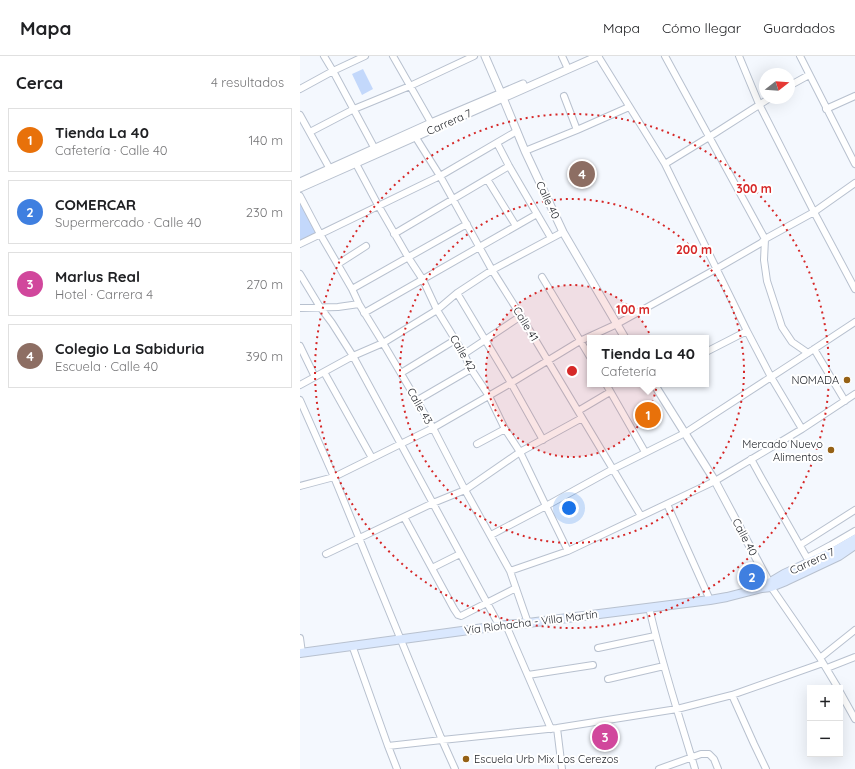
<!DOCTYPE html>
<html lang="es">
<meta charset="utf-8">
<style>
:root{--surface:#fff;--page:#f6f6f6;--text:#202124;--muted:#757577;--line:#e0e0e0;--accent:#956115}
body{margin:0;font-family:Quicksand,sans-serif;background:var(--page);color:var(--text)}
.controls{position:absolute;right:12px;bottom:12px;display:grid;overflow:hidden;border-radius:0px;box-shadow:0 4px 16px #0002}
.controls button{width:36px;height:36px;display:grid;place-items:center;padding:0;border:0;border-bottom:1px solid var(--line);background:var(--surface);color:var(--text);font:20px sans-serif}
.compass{position:absolute;left:459px;top:12px;width:36px;height:36px;border-radius:50%;background:var(--surface);box-shadow:0 4px 16px #0002;rotate:73deg}
.you{position:absolute;left:269px;top:452px;width:14px;height:14px;margin:-10px;border:3px solid #fff;border-radius:50%;background:#1a73e8;box-shadow:0 0 0 6px #1a73e833}
.badge{display:grid;place-items:center;width:26px;height:26px;border-radius:50%;background:var(--accent);color:#fff;font-size:13px;font-weight:700}
.pin{position:absolute;translate:-50% -50%;border:2px solid #fff;box-shadow:0 1px 4px #0006}
.popup{position:absolute;left:287px;top:279px;width:122px;height:52px;box-sizing:border-box;display:grid;place-content:center;border-radius:0px;background:var(--surface);filter:drop-shadow(0 1px 3px #0005);font-size:13px;white-space:nowrap;color:var(--muted)}
.popup b{font-size:15px;color:var(--text)}
.popup::after{content:'';position:absolute;left:50%;top:100%;margin-left:-8px;border:8px solid transparent;border-top-color:var(--surface)}
.list{margin:0;padding:0;list-style:none}
h2{display:flex;justify-content:space-between;align-items:center;height:52px;margin:0;padding:0 16px;font-size:17px}
h2 small{font-size:13px;font-weight:400;color:var(--muted)}
.list li{display:grid;grid-template-columns:26px 1fr auto;gap:12px;align-items:center;box-sizing:border-box;height:64px;margin:0 8px 8px;padding:0 8px;border:1px solid var(--line);border-radius:0px}
.list b{display:block;font-size:15px;white-space:nowrap}
.list p{margin:0;font-size:13px;white-space:nowrap;color:var(--muted)}
.list em{font-size:13px;font-style:normal;color:var(--muted)}
.map{position:relative;flex:none;width:555px;height:713px;overflow:hidden}
header{display:flex;align-items:center;gap:24px;box-sizing:border-box;height:56px;padding:0 20px;background:var(--surface);border-bottom:1px solid var(--line)}
header strong{font-size:19px}
nav{display:flex;gap:22px;margin-inline-start:auto;font-size:14px}
main{display:flex}
aside{flex:1;background:var(--surface)}
.map>svg:first-child{display:block}
.green{fill:#c3d8fb}
.lines{fill:none;stroke-linecap:round;stroke-linejoin:round}
.minor-casing{stroke:#b8c1cf;stroke-width:8}
.tertiary-casing{stroke:#b8c1cf;stroke-width:9}
.secondary-casing{stroke:#b8c1cf;stroke-width:10}
.minor{stroke:#fff;stroke-width:6}
.tertiary{stroke:#fff;stroke-width:7}
.secondary{stroke:#dae8fe;stroke-width:8}
.ring{fill:none;stroke:#d62828;stroke-width:2;stroke-dasharray:2 4}
.poi-dot{fill:#956115;stroke:#fff;stroke-width:1.5}
.labels{text-anchor:middle;stroke-width:4;stroke-linejoin:round;paint-order:stroke}
.street-label{font-size:11px;fill:#21242a;stroke:#fff}
.poi-label{font-size:11px;fill:#21242a;stroke:#fff;text-anchor:end}
.centre{fill:#d62828;stroke:#fff;stroke-width:2}
.ring-label{font-size:12px;text-anchor:middle;font-weight:bold;fill:#d62828;stroke:#fff;stroke-width:4;stroke-linejoin:round;paint-order:stroke}
</style>
<header>
<strong>Mapa</strong>
<nav><a>Mapa</a><a>Cómo llegar</a><a>Guardados</a></nav>
</header>
<main>
<aside>
<h2>Cerca<small>4 resultados</small></h2>
<ul class="list">
<li><span class="badge" style="background:#e8710a">1</span><div><b>Tienda La 40</b><p>Cafetería · Calle 40</p></div><em>140 m</em></li>
<li><span class="badge" style="background:#3f7fe0">2</span><div><b>COMERCAR</b><p>Supermercado · Calle 40</p></div><em>230 m</em></li>
<li><span class="badge" style="background:#d1479c">3</span><div><b>Marlus Real</b><p>Hotel · Carrera 4</p></div><em>270 m</em></li>
<li><span class="badge" style="background:#8d6e63">4</span><div><b>Colegio La Sabiduria</b><p>Escuela · Calle 40</p></div><em>390 m</em></li>
</ul>
</aside>
<div class="map">
<svg width="555" height="713" viewBox="0 0 555 713">
<rect width="100%" height="100%" fill="#f4f8fe"/>
<path class="green" d="M63,13l10,20 -11,6 -10,-21z
M0,147l18,29 -18,9z"/>
<g class="lines">
<defs>
<path id="minor" d="M24,0l9,15 43,80
M93,0l40,70
M262,0l6,13
M298,0l67,108 82,167 24,46 31,52
M365,0l100,183 -1,21 3,21 15,46 10,15 16,11
M439,0l20,48 55,108 41,77
M500,0l55,108
M489,30l20,-11
M0,33l33,-18 32,-15
M264,40l13,34
M526,53l29,-13
M0,59l31,56
M10,76l44,-23 56,-23 64,-30
M113,77l27,43 52,94 29,46 120,200
M197,87l12,23 42,72
M225,95l52,-21 52,-23
M54,104l24,45 30,52 15,23 14,30 27,44 7,15 18,27 16,33 15,23 26,54 22,45
M365,108l44,-27 61,-39
M187,123l29,47
M0,140l20,38 32,55 7,15 24,39 50,85 32,62 45,81 18,52
M94,178l115,-68
M0,188l140,-68 77,-45
M38,208l28,-18
M0,218l20,33 12,16 21,33 146,269
M242,221l48,80
M52,233l115,-65
M157,237l54,90 32,57
M0,252l38,-1 21,-3
M64,257l173,-99
M0,290l15,31
M514,293l31,52
M406,296l41,-21
M164,298l57,-38
M24,316l48,86
M101,317l54,-33
M306,328l39,68
M0,329l53,-29 30,-13 54,-33 20,-17 35,-23 71,-38
M0,344l34,77 108,263 13,29
M116,345l55,-32
M278,355l32,-19
M177,388l28,-15
M451,403l11,20 49,86
M0,430l34,-9 99,-49 78,-45 69,-42 37,-17 99,-55 45,-26 4,-4 49,-27 41,-29
M367,448l43,96
M104,461l50,92 4,6 3,1 55,-28
M191,479l55,-29 67,-37 72,-36 123,-80 47,-31
M500,489l55,-35
M26,498l107,-51 32,-13 55,-38 62,-34
M507,502l24,-13 24,-14
M132,512l28,-14
M210,515l58,-20 147,-70 87,-52 53,-35
M471,531l49,71 18,30
M349,551c12,55 30,108 46,162
M206,569l45,104
M0,582l2,15
M52,589l36,101 9,23
M298,592l57,-12
M520,602l35,-28
M527,612l28,-11
M228,619l65,-10
M308,623l56,-13
M540,636l15,27
M432,639l22,49 12,25
M257,672l5,41
M88,690l54,-6 115,-12 120,-19 55,-14 91,-32
M359,713l42,-15h8l5,5 4,10"/>
<path id="tertiary" d="M185,0l16,37 24,58 38,81 62,106
M0,126l131,-59 92,-39
M0,132l298,-132
M354,328l61,97 56,105"/>
<path id="secondary" d="M464,530l20,-12 52,-24 19,-11
M0,597l206,-28 22,-2 182,-23 17,-3 35,-9 9,-1 15,-6 53,-25 16,-11"/>
</defs>
<use href="#minor" class="minor-casing"/>
<use href="#tertiary" class="tertiary-casing"/>
<use href="#secondary" class="secondary-casing"/>
<use href="#minor" class="minor"/>
<use href="#tertiary" class="tertiary"/>
<use href="#secondary" class="secondary"/>
</g>
<circle cx="272" cy="315" r="86" fill="#d62828" fill-opacity=".12"/>
<g class="ring">
<circle cx="272" cy="315" r="86"/>
<circle cx="272" cy="315" r="172"/>
<circle cx="272" cy="315" r="257"/>
</g>
<g class="poi-dot">
<circle cx="547" cy="324" r="4"/>
<circle cx="531" cy="394" r="4"/>
<circle cx="166" cy="703" r="4"/>
</g>
<g class="labels">
<g class="street-label">
<text transform="translate(149 66) rotate(-24)" y="4">Carrera 7</text>
<text transform="translate(248 144) rotate(65)" y="4">Calle 40</text>
<text transform="translate(226 268) rotate(59)" y="4">Calle 41</text>
<text transform="translate(163 297) rotate(60)" y="4">Calle 42</text>
<text transform="translate(120 350) rotate(60)" y="4">Calle 43</text>
<text transform="translate(445 481) rotate(62)" y="4">Calle 40</text>
<text transform="translate(512 505) rotate(-25)" y="4">Carrera 7</text>
<text transform="translate(231 566) rotate(-7)" y="4">Vía Riohacha - Villa Martín</text>
</g>
<g class="poi-label">
<text x="539" y="328">NOMADA</text>
<text x="523" y="392">Mercado Nuevo<tspan x="523" dy="13">Alimentos</tspan></text>
<text x="174" y="707" text-anchor="start">Escuela Urb Mix Los Cerezos</text>
</g>
</g>
<circle cx="272" cy="315" r="6" class="centre"/>
<g class="ring-label">
<text x="454" y="137">300 m</text>
<text x="394" y="198">200 m</text>
<text x="333" y="258">100 m</text>
</g>
</svg>
<div class="controls">
<button>+</button>
<button>−</button>
</div>
<svg class="compass" viewBox="-18 -18 36 36"><path d="M0-13l5 13h-10z" fill="#e53935"/><path d="M0 13l5-13h-10z" fill="#757577"/></svg>
<div class="you"></div>
<div class="pin badge" style="left:348px;top:359px;background:#e8710a">1</div>
<div class="popup"><b>Tienda La 40</b>Cafetería</div>
<div class="pin badge" style="left:452px;top:521px;background:#3f7fe0">2</div>
<div class="pin badge" style="left:305px;top:681px;background:#d1479c">3</div>
<div class="pin badge" style="left:282px;top:118px;background:#8d6e63">4</div>
</div>
</main>
